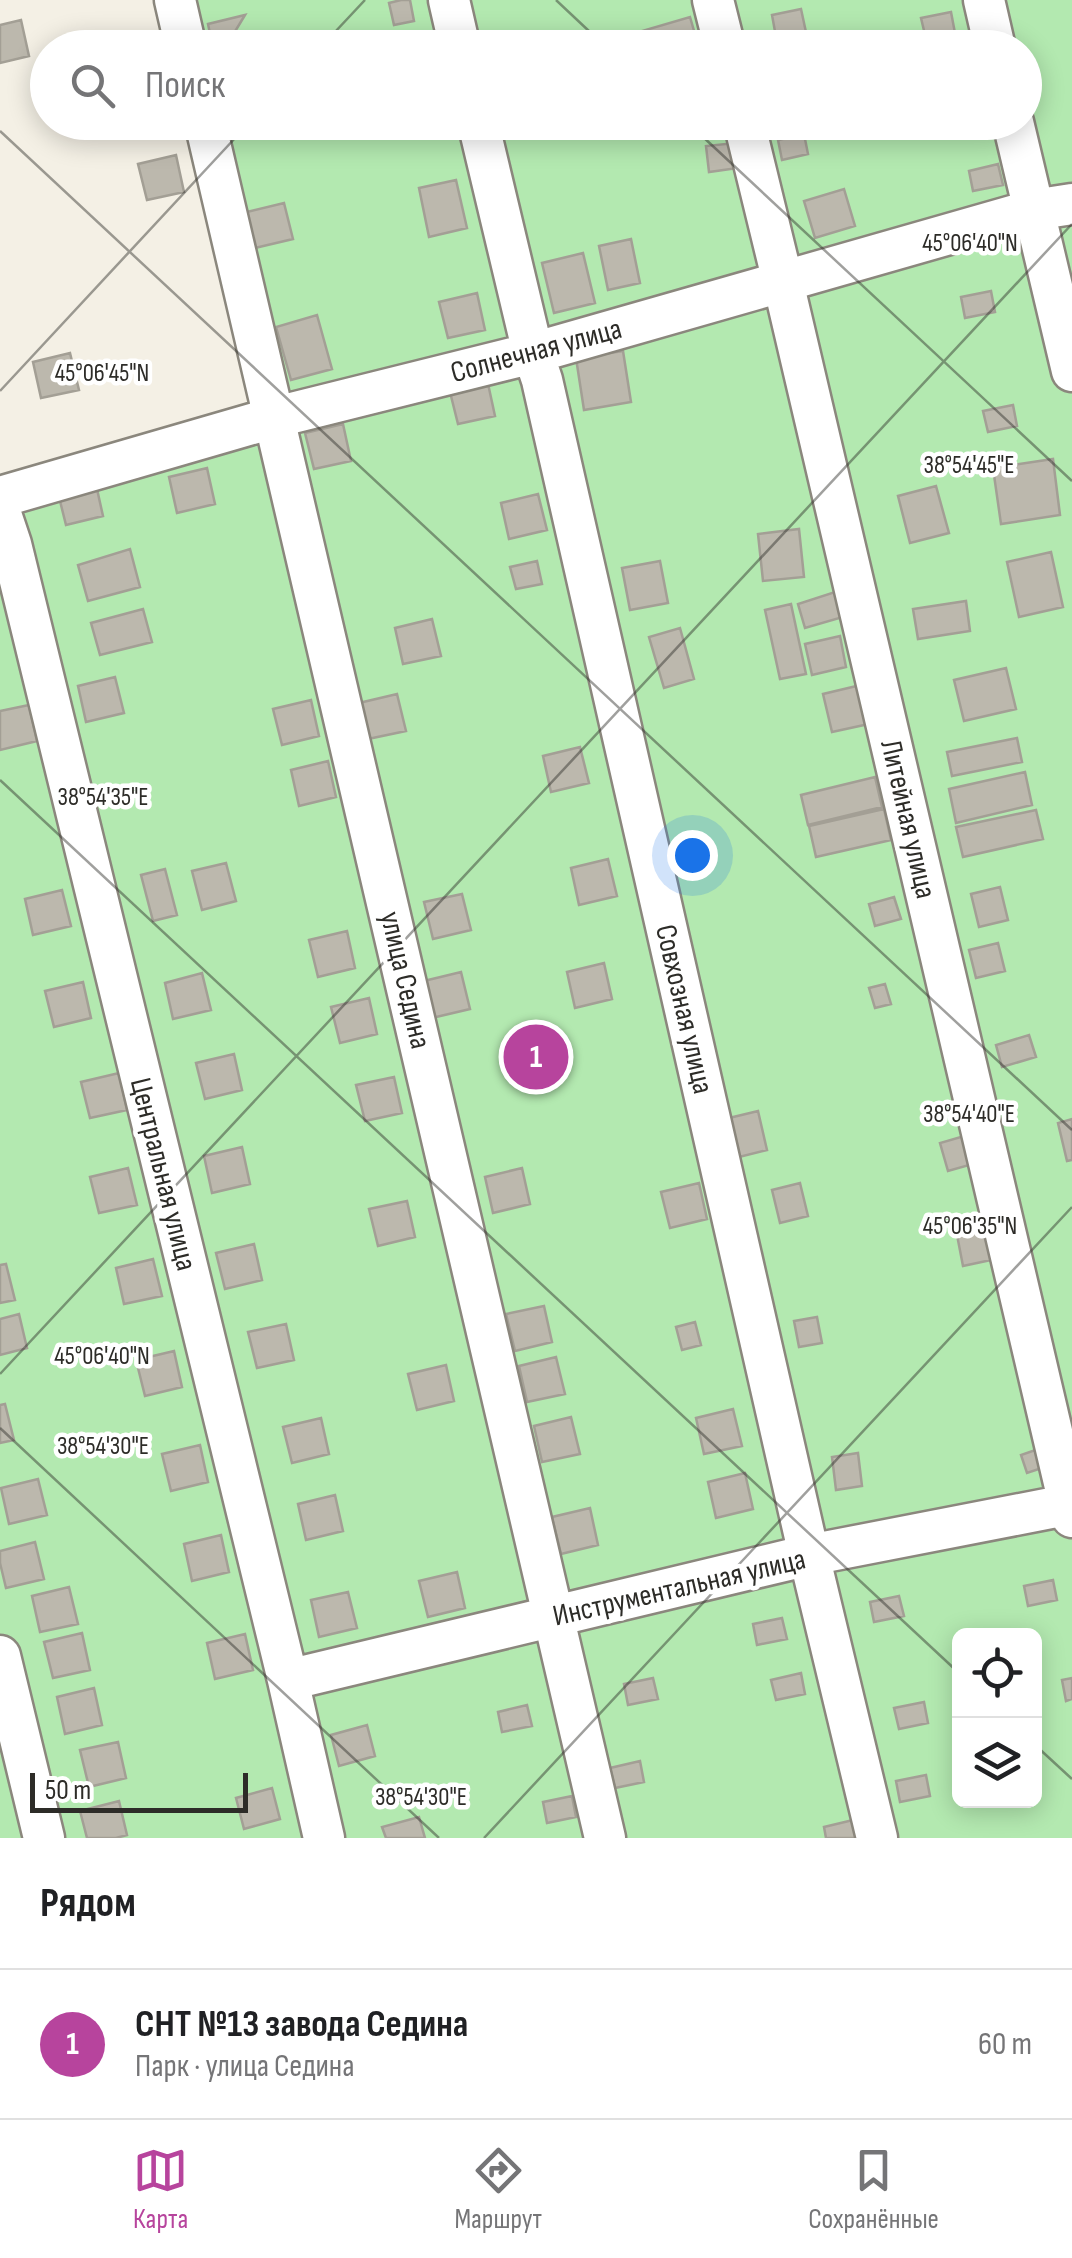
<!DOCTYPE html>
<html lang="ru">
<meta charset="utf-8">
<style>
:root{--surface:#fff;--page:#f6f6f6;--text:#202124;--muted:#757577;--line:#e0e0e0;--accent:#b7449d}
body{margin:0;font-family:"Sofia Sans Condensed",sans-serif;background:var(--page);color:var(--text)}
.controls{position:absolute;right:30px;bottom:30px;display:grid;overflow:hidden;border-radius:15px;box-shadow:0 5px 25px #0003}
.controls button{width:90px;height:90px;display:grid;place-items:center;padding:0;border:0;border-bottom:2px solid var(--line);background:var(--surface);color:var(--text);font:50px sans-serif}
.scale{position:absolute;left:30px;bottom:25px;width:218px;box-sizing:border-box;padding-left:10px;border:5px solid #2d2c28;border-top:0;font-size:28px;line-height:35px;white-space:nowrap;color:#2d2c28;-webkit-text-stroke:8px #fff;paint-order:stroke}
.you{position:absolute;left:692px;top:855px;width:35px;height:35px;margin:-25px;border:8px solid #fff;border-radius:50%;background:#1a73e8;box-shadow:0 0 0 15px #1a73e833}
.badge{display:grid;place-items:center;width:65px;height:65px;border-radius:50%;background:var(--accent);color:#fff;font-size:32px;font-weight:700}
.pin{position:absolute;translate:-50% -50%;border:5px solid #fff;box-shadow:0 2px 10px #0006}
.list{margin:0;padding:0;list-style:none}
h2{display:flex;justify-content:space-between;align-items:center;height:130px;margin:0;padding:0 40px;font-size:42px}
h2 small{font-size:32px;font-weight:400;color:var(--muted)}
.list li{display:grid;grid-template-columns:65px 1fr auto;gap:30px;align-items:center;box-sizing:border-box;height:150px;padding:0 40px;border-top:2px solid var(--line)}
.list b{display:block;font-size:38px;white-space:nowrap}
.list p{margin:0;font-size:32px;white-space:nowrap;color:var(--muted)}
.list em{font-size:32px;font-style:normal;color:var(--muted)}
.icon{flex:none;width:55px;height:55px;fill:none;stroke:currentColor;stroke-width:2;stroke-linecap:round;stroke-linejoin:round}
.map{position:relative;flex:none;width:1072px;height:1838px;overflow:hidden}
.search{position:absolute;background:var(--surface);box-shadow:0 5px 25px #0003;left:30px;right:30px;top:30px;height:110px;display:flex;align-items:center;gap:25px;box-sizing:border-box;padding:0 35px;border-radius:55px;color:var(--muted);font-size:38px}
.sheet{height:280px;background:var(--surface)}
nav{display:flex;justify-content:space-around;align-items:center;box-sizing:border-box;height:140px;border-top:2px solid var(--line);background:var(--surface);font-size:28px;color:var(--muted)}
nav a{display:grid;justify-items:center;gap:5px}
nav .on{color:var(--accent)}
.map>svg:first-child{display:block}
.green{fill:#b3e9b0;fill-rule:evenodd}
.building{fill:#bcb8ad;stroke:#a39f95;stroke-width:2.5}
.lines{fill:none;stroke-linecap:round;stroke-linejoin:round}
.minor-casing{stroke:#8b877d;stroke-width:45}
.minor{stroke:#fff;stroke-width:40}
.ticks{fill:none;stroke:#2d2c28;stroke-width:2.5;stroke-opacity:0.45}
.labels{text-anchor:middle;stroke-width:9;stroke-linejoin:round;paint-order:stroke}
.street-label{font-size:30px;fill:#2d2c28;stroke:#fff}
.ticks-label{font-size:25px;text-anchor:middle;fill:#2d2c28;stroke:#fff;stroke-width:9;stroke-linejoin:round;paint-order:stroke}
</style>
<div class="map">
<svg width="1072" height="1838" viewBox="0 0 1072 1838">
<rect width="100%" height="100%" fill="#f4f0e5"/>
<path class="green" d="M167,0h905v1838h-1072v-1360l266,-70 -69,-285 827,-1v-74l-845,-1zM960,1636h74v164h-74z"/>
<path class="building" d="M401,0h9l4,21 -20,4 -5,-22z
M801,9l8,37 -31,2 -6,-33z
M951,12l4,21 -29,6 -5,-21z
M245,15l-20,33h-12l-5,-24z
M690,17l9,31h-52l-5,-17z
M21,20l8,36 -29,7v-38z
M804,134l4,20 -26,6 -4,-20z
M735,143l3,25 -29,4 -3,-26z
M176,155l8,37 -37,8 -9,-36z
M998,164l5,21 -30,6 -4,-20z
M456,180l11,48 -38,9 -10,-49z
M844,189l11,37 -40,12 -11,-37z
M284,203l9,36 -38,9 -8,-36z
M631,239l9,44 -32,7 -9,-44z
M583,253l12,50 -41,10 -12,-50z
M991,291l4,21 -30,6 -4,-21z
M477,293l8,37 -37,8 -9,-36z
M317,315l15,54 -41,11 -15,-53z
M623,351l8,51 -47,8 -8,-52z
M70,353l9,37 -38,8 -8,-36z
M487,379l8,37 -37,8 -9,-36z
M1013,405l4,21 -29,6 -5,-21z
M343,424l8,37 -37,8 -9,-36z
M1053,459l7,56 -59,9 -8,-56z
M207,468l8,36 -38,9 -8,-36z
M95,480l8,36 -37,9 -9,-36z
M936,486l13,47 -39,10 -12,-47z
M538,494l9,36 -38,9 -8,-36z
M799,529l5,48 -41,4 -5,-47z
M130,549l10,38 -52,14 -10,-36z
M1051,552l12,55 -44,10 -12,-55z
M537,561l5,23 -26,5 -6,-22z
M660,561l8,42 -38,7 -8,-42z
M835,592l8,25 -38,11 -7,-24z
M966,601l4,30 -52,8 -5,-30z
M791,604l15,70 -26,5 -15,-69z
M143,609l9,33 -52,13 -9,-32z
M432,619l9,37 -38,8 -8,-36z
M680,628l14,51 -30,9 -15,-51z
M840,636l6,31 -34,8 -7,-31z
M1006,668l10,41 -52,12 -10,-41z
M115,677l9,36 -38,9 -8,-36z
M869,683l9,39 -46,10 -9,-38z
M397,694l9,37 -38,8 -9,-36z
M311,700l8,36 -37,9 -9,-36z
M29,705l8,36 -37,9v-39z
M1017,738l5,24 -70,14 -5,-24z
M580,747l9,36 -38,9 -8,-36z
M328,761l8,36 -37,9 -8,-36z
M1025,772l7,33 -76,18 -7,-34z
M875,777l7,30 -74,18 -7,-30z
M884,809l7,31 -75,17 -7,-31z
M1036,810l7,29 -80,18 -7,-30z
M608,859l9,37 -38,9 -8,-37z
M226,863l10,38 -34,9 -10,-39z
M165,869l12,46 -24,6 -12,-46z
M1000,887l8,33 -29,7 -8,-33z
M62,890l9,36 -38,9 -8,-36z
M462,894l9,36 -38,9 -9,-37z
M894,897l7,22 -26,7 -6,-22z
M347,931l8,37 -37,9 -9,-37z
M998,943l7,28 -29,7 -7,-28z
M604,963l8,36 -37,9 -8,-36z
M461,972l9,37 -38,9 -8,-37z
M202,973l9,37 -38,9 -8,-36z
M83,982l8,36 -37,9 -9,-36z
M885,984l6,20 -16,4 -6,-20z
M369,998l8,36 -37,9 -9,-36z
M1029,1035l7,22 -34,10 -6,-22z
M234,1054l8,36 -37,9 -9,-36z
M119,1073l8,37 -37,8 -9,-36z
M394,1077l8,36 -37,8 -9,-36z
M758,1111l9,39 -32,8 -10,-39z
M1072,1119v41l-5,1 -9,-38z
M971,1134l9,28 -32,9 -8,-28z
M242,1147l8,37 -38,9 -8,-37z
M128,1168l9,37 -38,8 -9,-36z
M522,1168l8,36 -37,9 -8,-36z
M699,1183l8,36 -37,9 -9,-36z
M800,1183l8,33 -28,7 -8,-33z
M407,1201l8,36 -37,9 -9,-37z
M985,1228l6,32 -28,6 -6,-31z
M254,1244l8,36 -37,9 -9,-36z
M153,1259l9,37 -38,8 -8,-36z
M6,1264l9,36 -15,3v-38z
M544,1306l8,36 -37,9 -9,-37z
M19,1314l8,34 -27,7v-36z
M817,1317l5,26 -23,4 -5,-26z
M695,1322l6,23 -19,5 -6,-23z
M286,1324l8,36 -37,8 -9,-36z
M174,1351l8,36 -37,9 -9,-36z
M556,1357l9,37 -38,8 -8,-36z
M446,1365l8,36 -37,9 -9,-36z
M5,1404l9,36 -14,3v-38z
M733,1409l9,37 -38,8 -8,-36z
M571,1417l9,37 -38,8 -8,-36z
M321,1418l8,36 -37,9 -9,-36z
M200,1445l8,37 -37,9 -9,-37z
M1041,1448l7,18 -21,7 -6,-18z
M858,1453l4,33 -26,4 -4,-33z
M745,1473l8,36 -37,9 -8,-36z
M38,1479l9,36 -38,9 -8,-36z
M335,1495l8,36 -37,9 -8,-36z
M590,1508l8,37 -37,9 -9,-37z
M221,1535l8,37 -37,9 -8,-37z
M35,1542l9,37 -38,9 -6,-25v-12z
M457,1572l8,36 -37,9 -9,-36z
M1053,1580l4,20 -29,6 -4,-20z
M69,1587l9,37 -38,8 -8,-36z
M348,1592l9,36 -38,9 -8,-37z
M899,1596l5,20 -30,6 -4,-20z
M782,1618l5,21 -30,6 -4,-21z
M82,1633l8,37 -37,8 -9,-36z
M245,1634l8,36 -38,9 -8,-36z
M801,1673l4,21 -29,6 -5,-20z
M653,1678l5,21 -30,6 -4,-21z
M1072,1678v21l-6,2 -4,-21z
M94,1688l8,37 -37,9 -8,-37z
M924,1702l4,21 -29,6 -5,-21z
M527,1705l5,21 -30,6 -4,-20z
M367,1725l8,31 -36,10 -8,-31z
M118,1742l8,36 -37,9 -9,-37z
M640,1761l4,21 -29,6 -5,-20z
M926,1775l4,21 -30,6 -4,-21z
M272,1788l8,31 -36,10 -8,-31z
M572,1796l4,21 -29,6 -4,-21z
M119,1801l8,34 -11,3h-29l-7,-27z
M419,1817l6,21h-39l-4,-11z
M853,1820l4,18h-31l-2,-11z"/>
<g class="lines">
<defs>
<path id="minor" d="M175,0l11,48
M449,0l11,48
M713,0l12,48
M984,0l11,48
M205,122c138,571 263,1145 400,1716
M478,122l55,231 9,27 267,1175 68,283
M744,122l39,160 289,1235
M1013,122l59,249
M0,497l276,-80 257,-64 500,-143 39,-6
M0,511l11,33 277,1136 36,158
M0,1656l44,182
M288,1680l521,-125 263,-51"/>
</defs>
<use href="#minor" class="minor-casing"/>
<use href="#minor" class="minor"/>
</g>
<path class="ticks" d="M556,0l51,48M320,48l45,-48M687,122l385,359M0,131l1072,999M0,391l250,-269M0,780l960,894M0,1374l1072,-1150M0,1428l439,410M1034,1744l38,35M484,1838l588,-631"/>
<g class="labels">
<g class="street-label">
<text transform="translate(536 350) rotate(-15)" y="10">Солнечная улица</text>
<text transform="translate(909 819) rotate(77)" y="10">Литейная улица</text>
<text transform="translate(406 980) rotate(77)" y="10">улица Седина</text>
<text transform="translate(685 1009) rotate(77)" y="10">Совхозная улица</text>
<text transform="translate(164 1174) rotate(76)" y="10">Центральная улица</text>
<text transform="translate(679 1587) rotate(-13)" y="10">Инструментальная улица</text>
</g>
</g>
<g class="ticks-label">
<text x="970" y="251">45°06'40"N</text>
<text x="102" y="381">45°06'45"N</text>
<text x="969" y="473">38°54'45"E</text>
<text x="103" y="805">38°54'35"E</text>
<text x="969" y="1122">38°54'40"E</text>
<text x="970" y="1234">45°06'35"N</text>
<text x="102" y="1364">45°06'40"N</text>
<text x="103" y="1454">38°54'30"E</text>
<text x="421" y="1805">38°54'30"E</text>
</g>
</svg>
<div class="controls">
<button><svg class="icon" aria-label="locate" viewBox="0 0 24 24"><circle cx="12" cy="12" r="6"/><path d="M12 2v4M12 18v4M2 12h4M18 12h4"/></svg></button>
<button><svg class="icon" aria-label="layers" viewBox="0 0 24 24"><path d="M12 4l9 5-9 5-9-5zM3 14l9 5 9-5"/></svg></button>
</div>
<div class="scale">50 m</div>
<div class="you"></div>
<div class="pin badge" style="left:536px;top:1057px">1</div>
<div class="search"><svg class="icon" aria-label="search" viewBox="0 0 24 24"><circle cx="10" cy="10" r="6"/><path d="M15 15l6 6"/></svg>Поиск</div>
</div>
<section class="sheet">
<h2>Рядом<small></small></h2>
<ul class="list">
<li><span class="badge">1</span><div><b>СНТ №13 завода Седина</b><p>Парк · улица Седина</p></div><em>60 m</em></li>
</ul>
</section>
<nav>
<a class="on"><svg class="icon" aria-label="map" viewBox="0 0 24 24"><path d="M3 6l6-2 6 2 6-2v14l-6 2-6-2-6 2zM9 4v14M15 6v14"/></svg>Карта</a>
<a><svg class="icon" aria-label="directions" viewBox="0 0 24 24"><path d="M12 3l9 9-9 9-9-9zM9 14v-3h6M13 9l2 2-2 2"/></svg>Маршрут</a>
<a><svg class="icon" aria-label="saved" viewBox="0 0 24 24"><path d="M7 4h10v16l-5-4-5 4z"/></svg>Сохранённые</a>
</nav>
